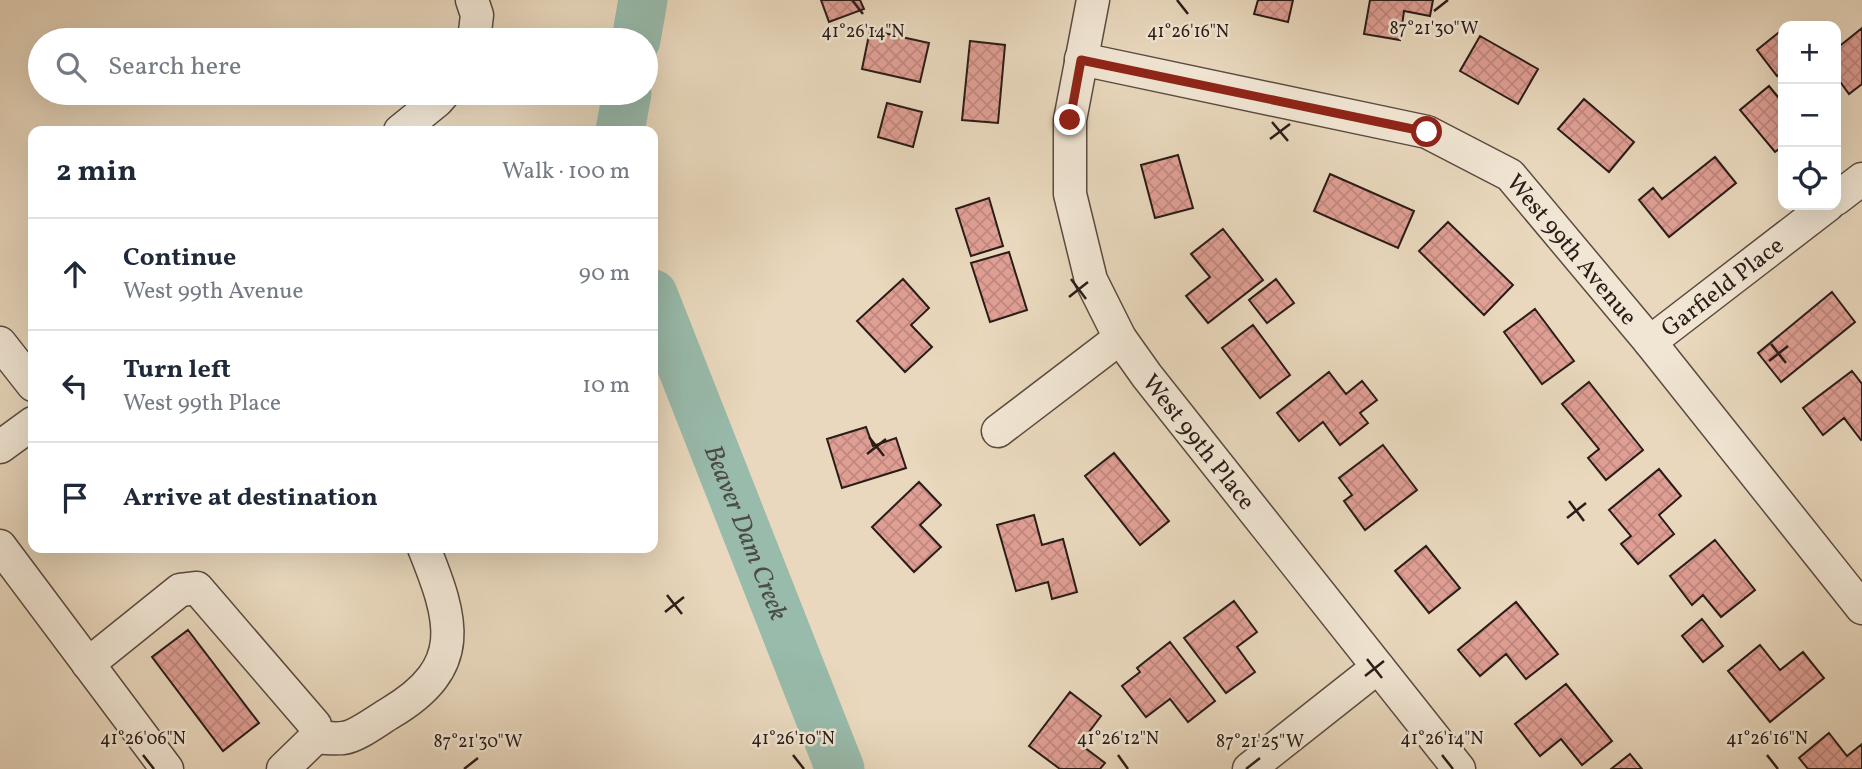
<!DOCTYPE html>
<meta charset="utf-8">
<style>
:root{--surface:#fff;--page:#f6f6f7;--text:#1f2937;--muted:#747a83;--line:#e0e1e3}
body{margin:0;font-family:Vollkorn,serif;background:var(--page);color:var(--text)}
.controls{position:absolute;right:21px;top:21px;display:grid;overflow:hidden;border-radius:14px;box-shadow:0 7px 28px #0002}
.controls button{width:63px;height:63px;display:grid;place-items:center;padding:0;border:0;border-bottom:2px solid var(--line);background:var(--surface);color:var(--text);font:35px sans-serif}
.stop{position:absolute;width:21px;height:21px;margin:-16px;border:5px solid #8f2418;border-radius:50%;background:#fff}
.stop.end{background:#8f2418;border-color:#fff;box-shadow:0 2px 7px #0008}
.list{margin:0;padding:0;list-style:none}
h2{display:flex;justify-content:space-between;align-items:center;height:91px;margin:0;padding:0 28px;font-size:30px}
h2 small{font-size:23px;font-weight:400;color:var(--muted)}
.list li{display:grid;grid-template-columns:46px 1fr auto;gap:21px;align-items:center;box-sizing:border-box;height:112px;padding:0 28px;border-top:2px solid var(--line)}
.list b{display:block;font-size:26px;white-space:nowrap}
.list p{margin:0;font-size:23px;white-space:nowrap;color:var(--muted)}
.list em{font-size:23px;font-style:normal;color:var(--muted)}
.icon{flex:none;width:38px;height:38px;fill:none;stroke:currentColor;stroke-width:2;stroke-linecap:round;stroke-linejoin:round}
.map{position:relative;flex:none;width:1862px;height:769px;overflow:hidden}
.search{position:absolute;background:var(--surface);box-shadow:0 7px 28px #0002;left:28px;top:28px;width:630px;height:77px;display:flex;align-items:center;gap:18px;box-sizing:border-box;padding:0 24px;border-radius:38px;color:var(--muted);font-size:26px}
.panel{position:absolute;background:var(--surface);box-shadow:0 7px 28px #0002;left:28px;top:126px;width:630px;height:427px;border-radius:14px}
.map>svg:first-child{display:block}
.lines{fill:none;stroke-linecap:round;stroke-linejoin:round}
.river{stroke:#98bbac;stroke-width:49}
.building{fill:url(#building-cross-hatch);stroke:#2a1c17;stroke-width:2}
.minor-casing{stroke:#5a4b40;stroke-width:35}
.minor{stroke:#f1e6d4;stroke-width:32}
.route{stroke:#8f2418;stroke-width:9}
.ticks{fill:none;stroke:#2a1c17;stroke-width:2.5}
.labels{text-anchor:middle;stroke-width:5;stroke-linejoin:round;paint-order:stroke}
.street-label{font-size:24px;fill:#2a1c17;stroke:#f1e6d4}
.water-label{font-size:26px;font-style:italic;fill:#4b4c44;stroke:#f1e6d4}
.ticks-label{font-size:18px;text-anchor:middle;fill:#2a1c17;stroke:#f1e6d4;stroke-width:5;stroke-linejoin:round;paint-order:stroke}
</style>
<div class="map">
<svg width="1862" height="769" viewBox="0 0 1862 769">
<defs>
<pattern id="building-cross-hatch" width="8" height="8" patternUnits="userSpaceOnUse" patternTransform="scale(1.75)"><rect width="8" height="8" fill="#e09f94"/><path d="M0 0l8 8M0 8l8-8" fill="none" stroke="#c0887f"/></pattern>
</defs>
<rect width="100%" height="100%" fill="#e9d8bd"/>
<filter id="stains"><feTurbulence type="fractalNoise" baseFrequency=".00286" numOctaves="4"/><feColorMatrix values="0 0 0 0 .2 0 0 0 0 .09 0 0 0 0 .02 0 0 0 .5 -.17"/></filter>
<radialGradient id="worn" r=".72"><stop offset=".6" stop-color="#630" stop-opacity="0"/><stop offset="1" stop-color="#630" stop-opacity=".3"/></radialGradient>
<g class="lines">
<g class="river">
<path d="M636,40l7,-40"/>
<path d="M620,131l7,-38"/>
<path id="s1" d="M653,294l187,475"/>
</g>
</g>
<path class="building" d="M821,0h39l4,9 -35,13z
M1258,0h35l-5,22 -34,-8z
M1370,0h63l-3,16 -26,-5 -4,29 -36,-6z
M1862,28v56l-13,10 -13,-18v-27z
M1783,29v42l-6,5 -20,-26z
M870,30l59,13 -9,39 -58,-13z
M1480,36l58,33 -20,35 -58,-33z
M970,41l35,4 -7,78 -36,-3z
M1769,86l9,11 5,-4v53l-8,6 -35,-42z
M1584,99l50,43 -25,30 -51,-43z
M887,103l35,9 -9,35 -35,-10z
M1178,155l15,53 -38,10 -14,-53z
M1715,157l21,26 -67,54 -30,-37 14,-12 9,11z
M1330,174l84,37 -16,37 -84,-37z
M989,198l14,48 -32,10 -15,-47z
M1448,222l65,63 -29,30 -65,-64z
M1223,229l40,51 -55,43 -22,-27 24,-19 -19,-23z
M1009,252l18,58 -37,12 -19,-59z
M903,279l26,29 -18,17 21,22 -27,25 -48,-51z
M1276,279l18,24 -27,20 -18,-23z
M1832,292l23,30 -74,60 -23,-29z
M1535,309l39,52 -32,23 -38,-52z
M1253,325l37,50 -30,23 -38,-50z
M1852,371l10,13v55l-1,1 -17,-22 -21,17 -20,-27z
M1329,372l17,22 16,-13 15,19 -17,13 8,10 -28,22 -17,-23 -24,19 -22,-28z
M1589,382l54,68 -37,30 -18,-22 11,-9 -37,-45z
M866,427l7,19 23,-8 10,30 -64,20 -15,-49z
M1383,445l34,45 -52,40 -21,-29 8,-6 -13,-17z
M1114,453l55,68 -29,24 -55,-69z
M1659,469l22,27 -22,19 15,19 -36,30 -17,-20 10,-8 -22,-26z
M919,482l22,23 -21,20 21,22 -27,25 -42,-45z
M1034,515l8,30 21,-6 14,53 -25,7 -4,-17 -32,9 -19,-66z
M1715,540l40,50 -34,27 -18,-22 -11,10 -22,-29z
M1426,546l34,42 -31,25 -34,-42z
M1234,601l23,31 -20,15 18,25 -29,21 -42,-55z
M1516,602l42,52 -32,25 -20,-25 -26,22 -22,-26z
M1702,619l21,27 -20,16 -21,-26z
M188,630l71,93 -36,28 -71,-94z
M1170,642l45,59 -27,21 -18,-23 -24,18 -24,-31 18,-14 -3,-4z
M1760,645l20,25 23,-18 21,26 -54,44 -42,-51z
M1566,684l46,57 -30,24 -21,-26 -21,17 -25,-32z
M1070,692l31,24 -21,28 25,19 -5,6h-40l-31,-23z
M1829,733l18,23 15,-12v25h-54l-9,-11z
M1630,754l12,15h-31z"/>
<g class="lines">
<defs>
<g id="minor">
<path d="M472,0l5,15 -3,25"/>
<path id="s2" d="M1093,0l-23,120v74l21,86 29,58 27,38 312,393"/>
<path id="s3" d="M1081,59l346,73 83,43 140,167 212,266"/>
<path d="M400,131l37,-30 7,-8"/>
<path d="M1836,199l26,-20"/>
<path id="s4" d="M1650,342l178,-137"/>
<path d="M0,343l33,42"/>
<path d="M998,431l122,-93"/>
<path d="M0,447l33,-24"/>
<path d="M0,546l167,223"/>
<path d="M88,664l92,-74 17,-2 118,137 1,12 -33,32"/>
<path d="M316,737c9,1 19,2 27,1 13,-1 35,-18 47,-25 78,-46 63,-93 34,-165"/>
<path d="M1249,769l129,-102"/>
</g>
</defs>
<use href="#minor" class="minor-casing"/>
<use href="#minor" class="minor"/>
</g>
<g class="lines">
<path class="route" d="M1070,120l11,-60 346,72"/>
</g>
<path class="ticks" d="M852,0l11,14M1177,0l11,14M1434,11l14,-11M1272,122l16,19M1270,139l20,-15M1071,279l15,20M1069,297l19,-15M1771,344l15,19M1769,361l19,-15M869,437l15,19M867,454l19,-15M1569,501l15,20M1567,518l19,-15M667,595l15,19M665,612l19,-15M1367,659l15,19M1365,676l19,-15M143,755l11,14M793,755l11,14M1118,755l10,14M1442,755l11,14M1767,755l11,14M464,769l14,-11M1246,769l14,-11"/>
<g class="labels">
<g class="street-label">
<text dy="8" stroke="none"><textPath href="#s3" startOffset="544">West 99th Avenue</textPath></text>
<text dy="8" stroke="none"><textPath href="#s4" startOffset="91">Garfield Place</textPath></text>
<text dy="8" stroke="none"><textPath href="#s2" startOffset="480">West 99th Place</textPath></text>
</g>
<g class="water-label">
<text dy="9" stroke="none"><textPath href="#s1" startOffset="256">Beaver Dam Creek</textPath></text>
</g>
</g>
<g class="ticks-label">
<text x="1434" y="34">87°21'30"W</text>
<text x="1188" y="37">41°26'16"N</text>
<text x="863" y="37">41°26'14"N</text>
<text x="143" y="744">41°26'06"N</text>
<text x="793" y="744">41°26'10"N</text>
<text x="1118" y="744">41°26'12"N</text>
<text x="1442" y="744">41°26'14"N</text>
<text x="1767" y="744">41°26'16"N</text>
<text x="478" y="747">87°21'30"W</text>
<text x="1260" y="747">87°21'25"W</text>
</g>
<rect width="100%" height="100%" filter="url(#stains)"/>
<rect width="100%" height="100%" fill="url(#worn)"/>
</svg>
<div class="controls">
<button>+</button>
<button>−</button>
<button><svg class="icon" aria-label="locate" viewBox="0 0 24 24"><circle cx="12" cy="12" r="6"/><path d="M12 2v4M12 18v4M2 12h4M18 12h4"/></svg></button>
</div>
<div class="stop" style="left:1427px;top:132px"></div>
<div class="stop end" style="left:1070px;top:120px"></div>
<div class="search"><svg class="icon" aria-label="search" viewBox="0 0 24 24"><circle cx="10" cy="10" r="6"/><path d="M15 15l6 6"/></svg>Search here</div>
<section class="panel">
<h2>2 min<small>Walk · 100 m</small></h2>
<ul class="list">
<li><svg class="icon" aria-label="ahead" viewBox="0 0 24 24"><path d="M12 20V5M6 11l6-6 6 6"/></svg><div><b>Continue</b><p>West 99th Avenue</p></div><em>90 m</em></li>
<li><svg class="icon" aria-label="left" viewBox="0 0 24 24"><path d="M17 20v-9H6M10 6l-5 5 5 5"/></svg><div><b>Turn left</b><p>West 99th Place</p></div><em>10 m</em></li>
<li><svg class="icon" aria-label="arrive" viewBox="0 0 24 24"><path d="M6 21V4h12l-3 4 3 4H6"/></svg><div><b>Arrive at destination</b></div></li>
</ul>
</section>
</div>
